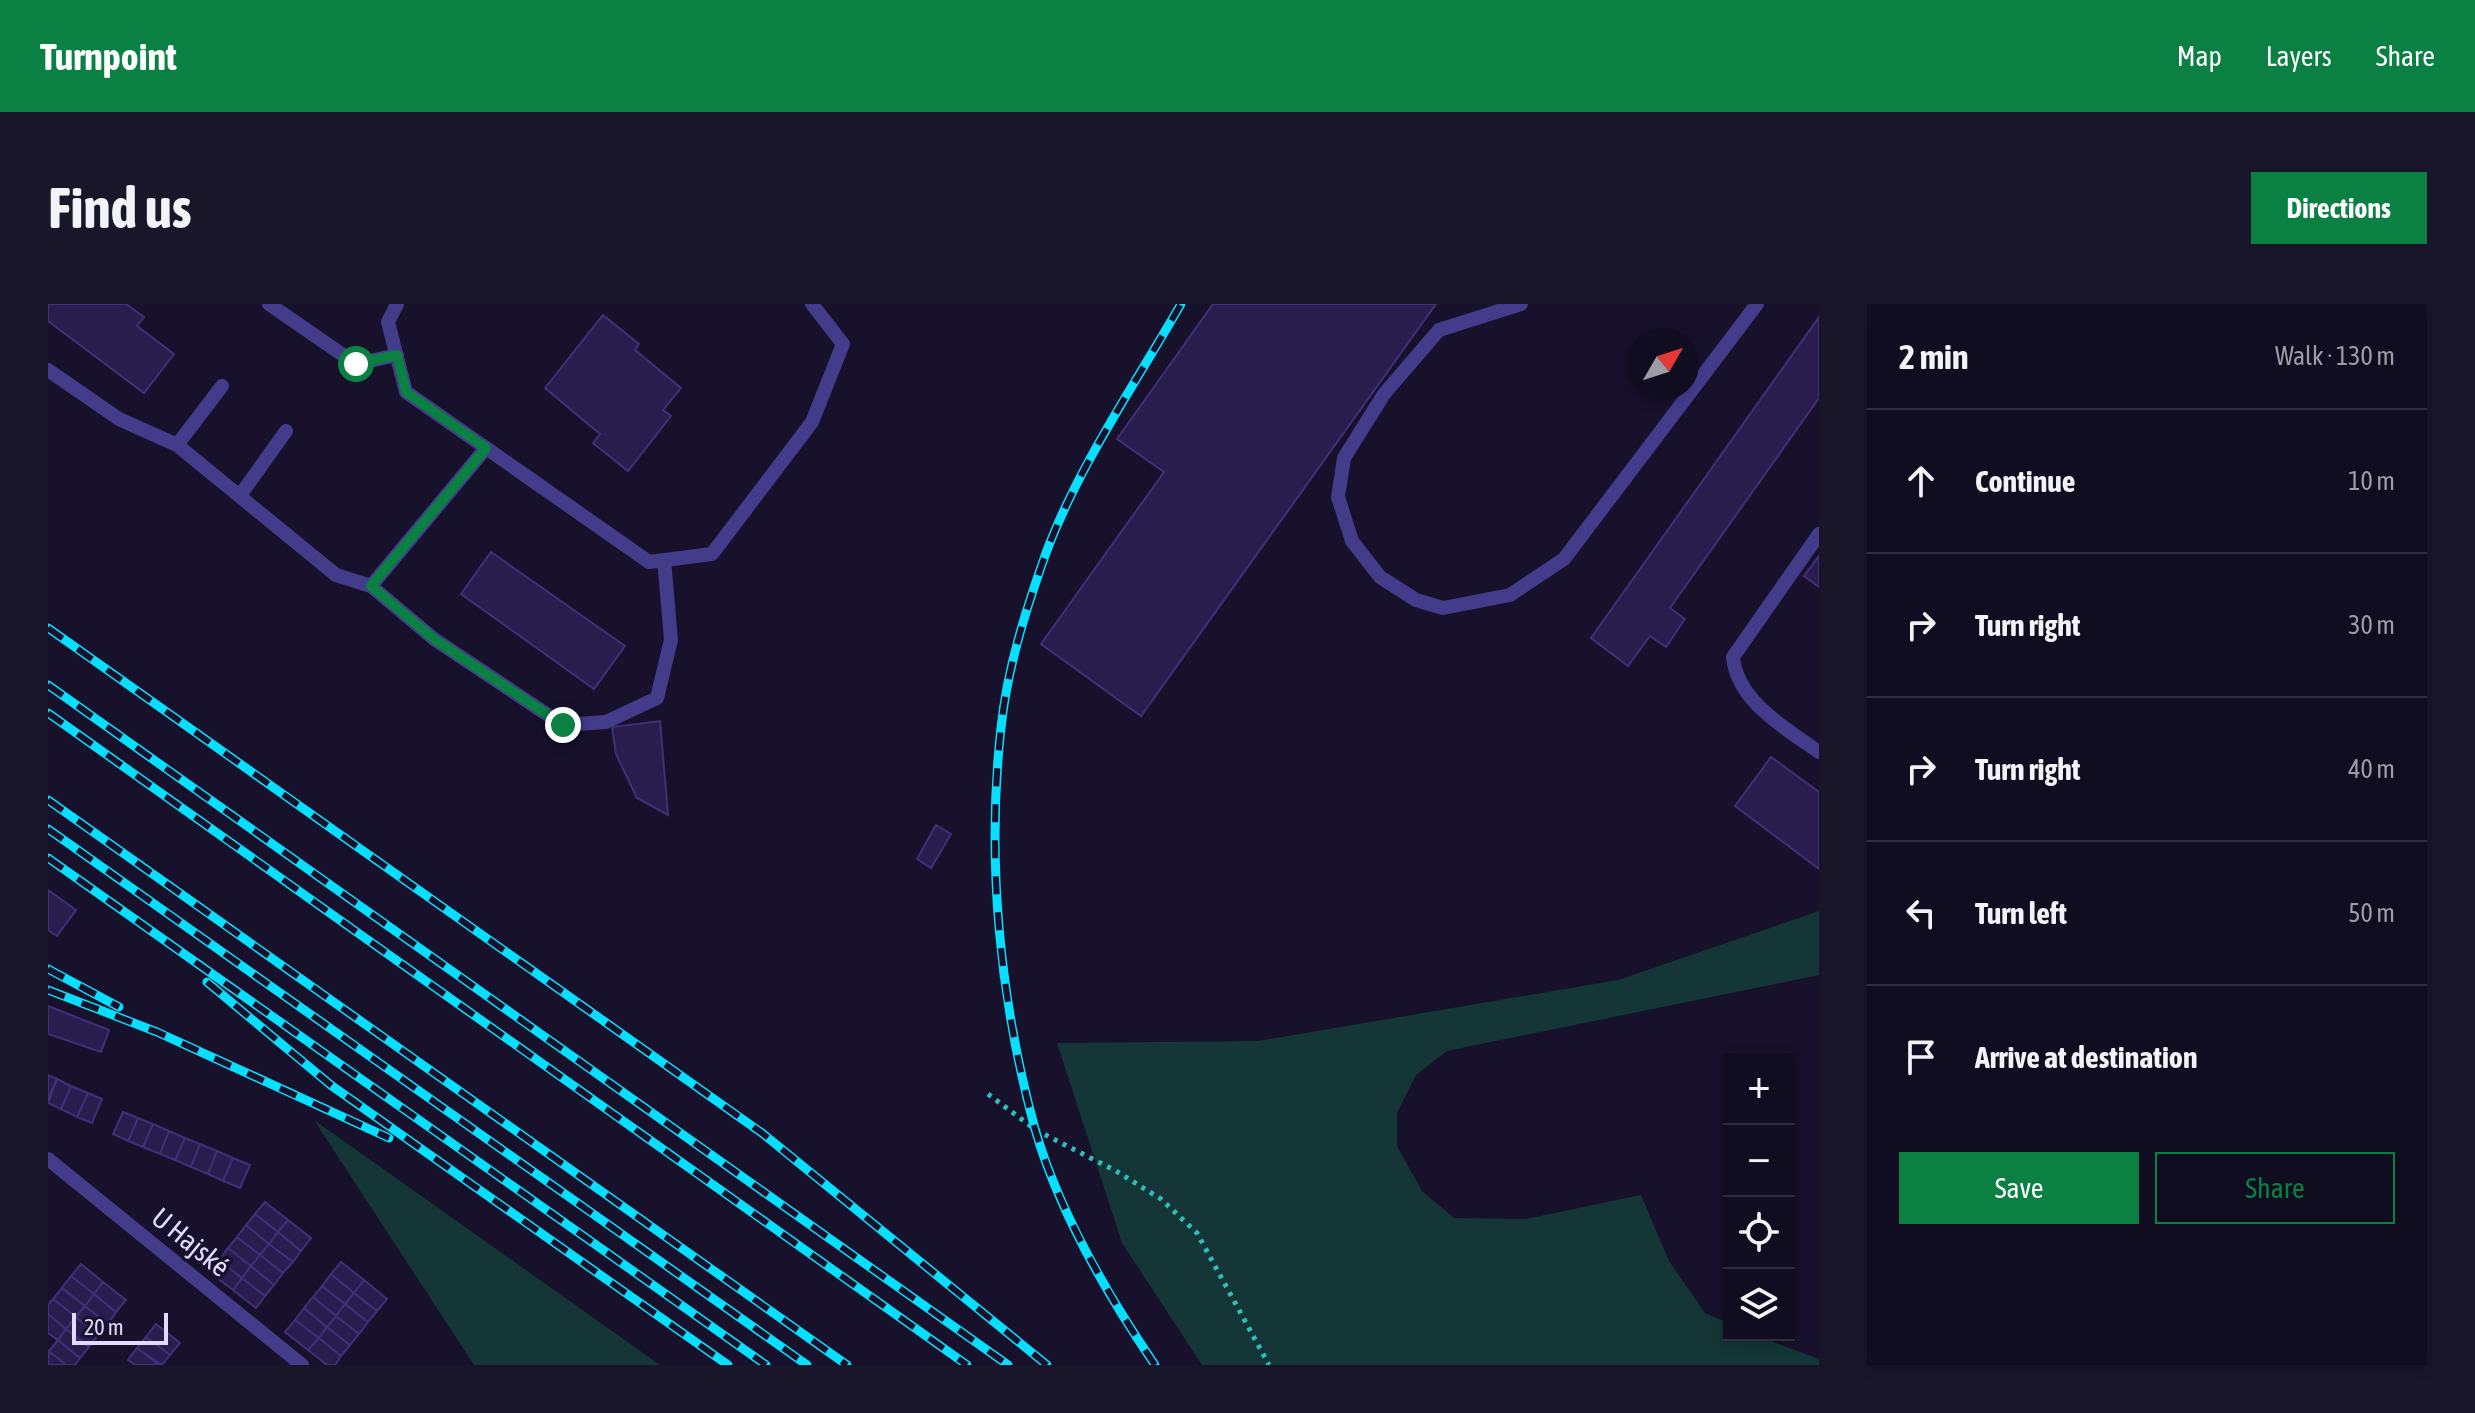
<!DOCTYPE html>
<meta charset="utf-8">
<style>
:root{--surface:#110d21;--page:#1a162a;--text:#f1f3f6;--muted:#9c9ca5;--line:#302d3f;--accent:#0b8043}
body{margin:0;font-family:"Asap Condensed",sans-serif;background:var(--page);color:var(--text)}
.controls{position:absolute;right:24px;bottom:24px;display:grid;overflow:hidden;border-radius:0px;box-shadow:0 4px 12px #0003}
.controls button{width:72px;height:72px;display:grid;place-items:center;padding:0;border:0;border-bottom:2px solid var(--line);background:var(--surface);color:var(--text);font:40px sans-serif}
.compass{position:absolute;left:1579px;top:24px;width:72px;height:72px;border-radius:50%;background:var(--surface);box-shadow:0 4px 12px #0003;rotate:51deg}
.scale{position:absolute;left:24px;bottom:20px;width:96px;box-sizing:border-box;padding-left:8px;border:4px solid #e1dcff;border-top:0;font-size:22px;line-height:28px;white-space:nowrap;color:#e1dcff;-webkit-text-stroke:6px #17112c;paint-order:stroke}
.stop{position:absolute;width:24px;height:24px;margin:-18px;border:6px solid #0b8043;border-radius:50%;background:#fff}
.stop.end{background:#0b8043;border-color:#fff;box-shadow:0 2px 8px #0008}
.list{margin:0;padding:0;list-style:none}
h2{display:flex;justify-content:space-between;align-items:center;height:104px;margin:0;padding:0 32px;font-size:34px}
h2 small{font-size:26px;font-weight:400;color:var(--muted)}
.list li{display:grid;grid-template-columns:52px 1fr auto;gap:24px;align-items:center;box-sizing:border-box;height:144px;padding:0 32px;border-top:2px solid var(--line)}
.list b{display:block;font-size:30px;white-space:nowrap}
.list em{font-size:26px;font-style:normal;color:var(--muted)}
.actions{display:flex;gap:16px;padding:24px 32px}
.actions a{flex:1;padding:18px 0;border:2px solid var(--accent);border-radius:0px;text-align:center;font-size:28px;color:var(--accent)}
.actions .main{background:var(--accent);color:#fff}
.icon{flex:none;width:44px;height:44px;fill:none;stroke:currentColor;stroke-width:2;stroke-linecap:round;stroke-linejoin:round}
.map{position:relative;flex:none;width:1771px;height:1061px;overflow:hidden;border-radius:0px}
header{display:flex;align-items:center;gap:48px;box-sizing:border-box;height:112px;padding:0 40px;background:var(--accent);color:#fff}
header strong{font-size:38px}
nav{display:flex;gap:44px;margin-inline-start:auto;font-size:28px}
.intro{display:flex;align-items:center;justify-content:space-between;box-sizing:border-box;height:192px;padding:0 48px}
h1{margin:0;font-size:56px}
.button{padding:20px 36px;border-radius:0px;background:var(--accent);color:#fff;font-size:28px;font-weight:700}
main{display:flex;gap:48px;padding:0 48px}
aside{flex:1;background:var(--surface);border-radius:0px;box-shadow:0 4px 12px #0003}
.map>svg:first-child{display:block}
.green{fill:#143636}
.building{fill:#281d4d;stroke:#402f79;stroke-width:2}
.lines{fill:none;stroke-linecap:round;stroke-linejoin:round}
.path{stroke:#31beba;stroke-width:5;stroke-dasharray:4 6;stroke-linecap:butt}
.lane{stroke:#423c8b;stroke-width:14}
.rail-casing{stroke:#08dfff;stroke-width:9}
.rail{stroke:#17112c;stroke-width:6;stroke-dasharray:18;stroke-linecap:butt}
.route{stroke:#0b8043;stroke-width:10}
.labels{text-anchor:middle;stroke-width:7;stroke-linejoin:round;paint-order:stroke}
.street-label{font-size:28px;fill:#e1dcff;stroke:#17112c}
</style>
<header>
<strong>Turnpoint</strong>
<nav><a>Map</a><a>Layers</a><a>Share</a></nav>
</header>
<div class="intro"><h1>Find us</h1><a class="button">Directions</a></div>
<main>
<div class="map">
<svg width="1771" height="1061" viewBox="0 0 1771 1061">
<rect width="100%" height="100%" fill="#17112c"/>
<path class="green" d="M1771,607v64l-372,76 -31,24 -19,38v33l25,45 32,27 72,1 115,-24 28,66 36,52 24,10v12h26l64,24v6h-617l-80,-122 -65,-200 201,-2 360,-61z
M266,816l346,245h-186z"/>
<path class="building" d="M0,0h78l18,13 -7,9 37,28 -30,39 -96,-72z
M1165,0h223l-295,412 -100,-72 123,-172 -47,-33z
M555,11l36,29 -4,6 46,38 -18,22 8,6 -43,55 -35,-28 7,-9 -55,-46z
M1771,13v81l-149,210 15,11 -19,28 -16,-11 -22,30 -37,-28z
M443,248l134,94 -31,43 -133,-95z
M1771,252v31l-15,-11z
M612,417l8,94 -31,-17 -21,-44 -4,-27z
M1723,453l48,35v77l-84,-63z
M888,521l15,9 -20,34 -14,-9z
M0,586l28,20 -19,26 -9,-6z
M0,702l61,24 -8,22 -53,-18z
M0,771l9,4 -9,20z
M9,775l14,7 -10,23 -13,-6z
M23,782l17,7 -11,24 -16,-8z
M40,789l14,6 -10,24 -15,-6z
M75,808l15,6 -10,23 -15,-7z
M90,814l15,6 -10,23 -15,-6z
M105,820l16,7 -9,23 -17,-7z
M121,827l16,7 -10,22 -15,-6z
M137,834l15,6 -9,23 -16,-7z
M152,840l17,7 -9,23 -17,-7z
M169,847l16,7 -10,23 -15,-7z
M185,854l17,7 -10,23 -17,-7z
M217,898l23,18 -10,12 -23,-18z
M207,910l23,18 -9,12 -23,-19z
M240,916l23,18 -10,13 -23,-19z
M198,921l23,19 -9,11 -23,-18z
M230,928l23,19 -8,11 -24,-18z
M189,933l23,18 -9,11 -23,-18z
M221,940l24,18 -10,11 -23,-18z
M180,944l23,18 -9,12 -23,-18z
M212,951l23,18 -9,12 -23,-19z
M171,956l23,18 -9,12 -23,-18z
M293,958l23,18 -10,13 -23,-19z
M33,960l22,18 -9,12 -23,-18z
M203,962l23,19 -9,11 -23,-18z
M283,970l23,19 -9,11 -23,-18z
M23,972l23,18 -9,12 -23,-18z
M194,974l23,18 -9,12 -23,-18z
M316,976l23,19 -10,12 -23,-18z
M55,978l23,18 -10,12 -22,-18z
M274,982l23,18 -9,12 -23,-19z
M14,984l23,18 -9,11 -23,-18z
M306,989l23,18 -9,11 -23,-18z
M46,990l22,18 -8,12 -23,-18z
M265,993l23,19 -9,11 -23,-19z
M5,995l23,18 -10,12 -18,-15v-9z
M297,1000l23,18 -9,12 -23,-18z
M37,1002l23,18 -10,11 -22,-18z
M256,1004l23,19 -8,11 -24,-18z
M0,1010l18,15 -8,11 -10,-7z
M288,1012l23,18 -9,11 -23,-18z
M28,1013l22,18 -9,12 -23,-18z
M247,1016l24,18 -11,12 -23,-18z
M108,1020l24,19 -10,12 -24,-18z
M279,1023l23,18 -9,11 -22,-18z
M18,1025l23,18 -9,11 -22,-18z
M98,1033l24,18 -8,10 -25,-17z
M271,1034l22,18 -6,9h-8l-19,-15z
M10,1036l22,18 -5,7h-9l-17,-14z
M89,1044l22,17h-24l-7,-5z
M1,1047l17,14h-18z"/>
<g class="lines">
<path class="path" d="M940,790l48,36 80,41 45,28 36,34 72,132"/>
<path class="lane" d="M221,0l87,60 41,-9
M349,0l-9,18 18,70 243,170 63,-8 100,-132 31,-78 -31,-40
M1473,0l-82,26 -55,64 -40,64 -6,39 14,44 28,36 36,23 27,8 67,-13 54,-36 193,-255
M0,66l71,49 58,26 159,130 35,11 115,-138
M129,141l45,-59
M193,190l45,-63
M1771,230l-86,123c4,44 52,71 86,95
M323,282l63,53 129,86 43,-3 51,-24 14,-58 -7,-80
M0,855l254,206"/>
<defs>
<path id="rail" d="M0,324l714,505 285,232
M0,381l960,680
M0,409l919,652
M0,496l799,565
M0,525l759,536
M0,554l718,507
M0,665l71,38
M159,678l125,104 396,279
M0,686l109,42 232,106
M1107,1061c-47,-69 -97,-156 -120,-236 -35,-128 -49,-269 -34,-401 6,-59 25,-119 45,-175 32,-86 89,-169 135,-249"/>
</defs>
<use href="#rail" class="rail-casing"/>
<use href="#rail" class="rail"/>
</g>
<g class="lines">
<path class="route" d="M308,60l41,-9 9,37 80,56 -115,138 63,53 129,86"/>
</g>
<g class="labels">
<g class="street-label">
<text transform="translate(143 938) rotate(39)" y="10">U Hajské</text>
</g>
</g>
</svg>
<div class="controls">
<button>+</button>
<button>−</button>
<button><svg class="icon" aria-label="locate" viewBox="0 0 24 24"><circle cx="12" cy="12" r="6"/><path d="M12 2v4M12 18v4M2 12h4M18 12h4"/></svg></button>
<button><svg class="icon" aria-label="layers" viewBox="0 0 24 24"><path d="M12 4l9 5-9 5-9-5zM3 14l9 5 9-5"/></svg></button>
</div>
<svg class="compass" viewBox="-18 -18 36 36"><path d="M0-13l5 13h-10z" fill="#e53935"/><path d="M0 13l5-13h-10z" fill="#9c9ca5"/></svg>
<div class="scale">20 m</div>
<div class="stop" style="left:308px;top:60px"></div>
<div class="stop end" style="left:515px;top:421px"></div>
</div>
<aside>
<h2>2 min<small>Walk · 130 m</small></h2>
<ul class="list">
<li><svg class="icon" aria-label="ahead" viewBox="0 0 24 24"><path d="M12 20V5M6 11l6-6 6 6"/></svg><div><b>Continue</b></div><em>10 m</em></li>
<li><svg class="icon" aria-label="right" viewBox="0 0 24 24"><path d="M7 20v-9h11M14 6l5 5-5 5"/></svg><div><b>Turn right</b></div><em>30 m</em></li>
<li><svg class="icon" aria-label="right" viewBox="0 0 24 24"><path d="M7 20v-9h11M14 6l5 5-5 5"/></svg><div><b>Turn right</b></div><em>40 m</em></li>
<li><svg class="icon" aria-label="left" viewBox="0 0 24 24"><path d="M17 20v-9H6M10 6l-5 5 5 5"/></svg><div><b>Turn left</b></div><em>50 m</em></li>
<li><svg class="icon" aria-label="arrive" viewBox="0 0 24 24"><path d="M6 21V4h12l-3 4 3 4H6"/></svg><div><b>Arrive at destination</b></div></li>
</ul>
<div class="actions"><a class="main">Save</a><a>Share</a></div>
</aside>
</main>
